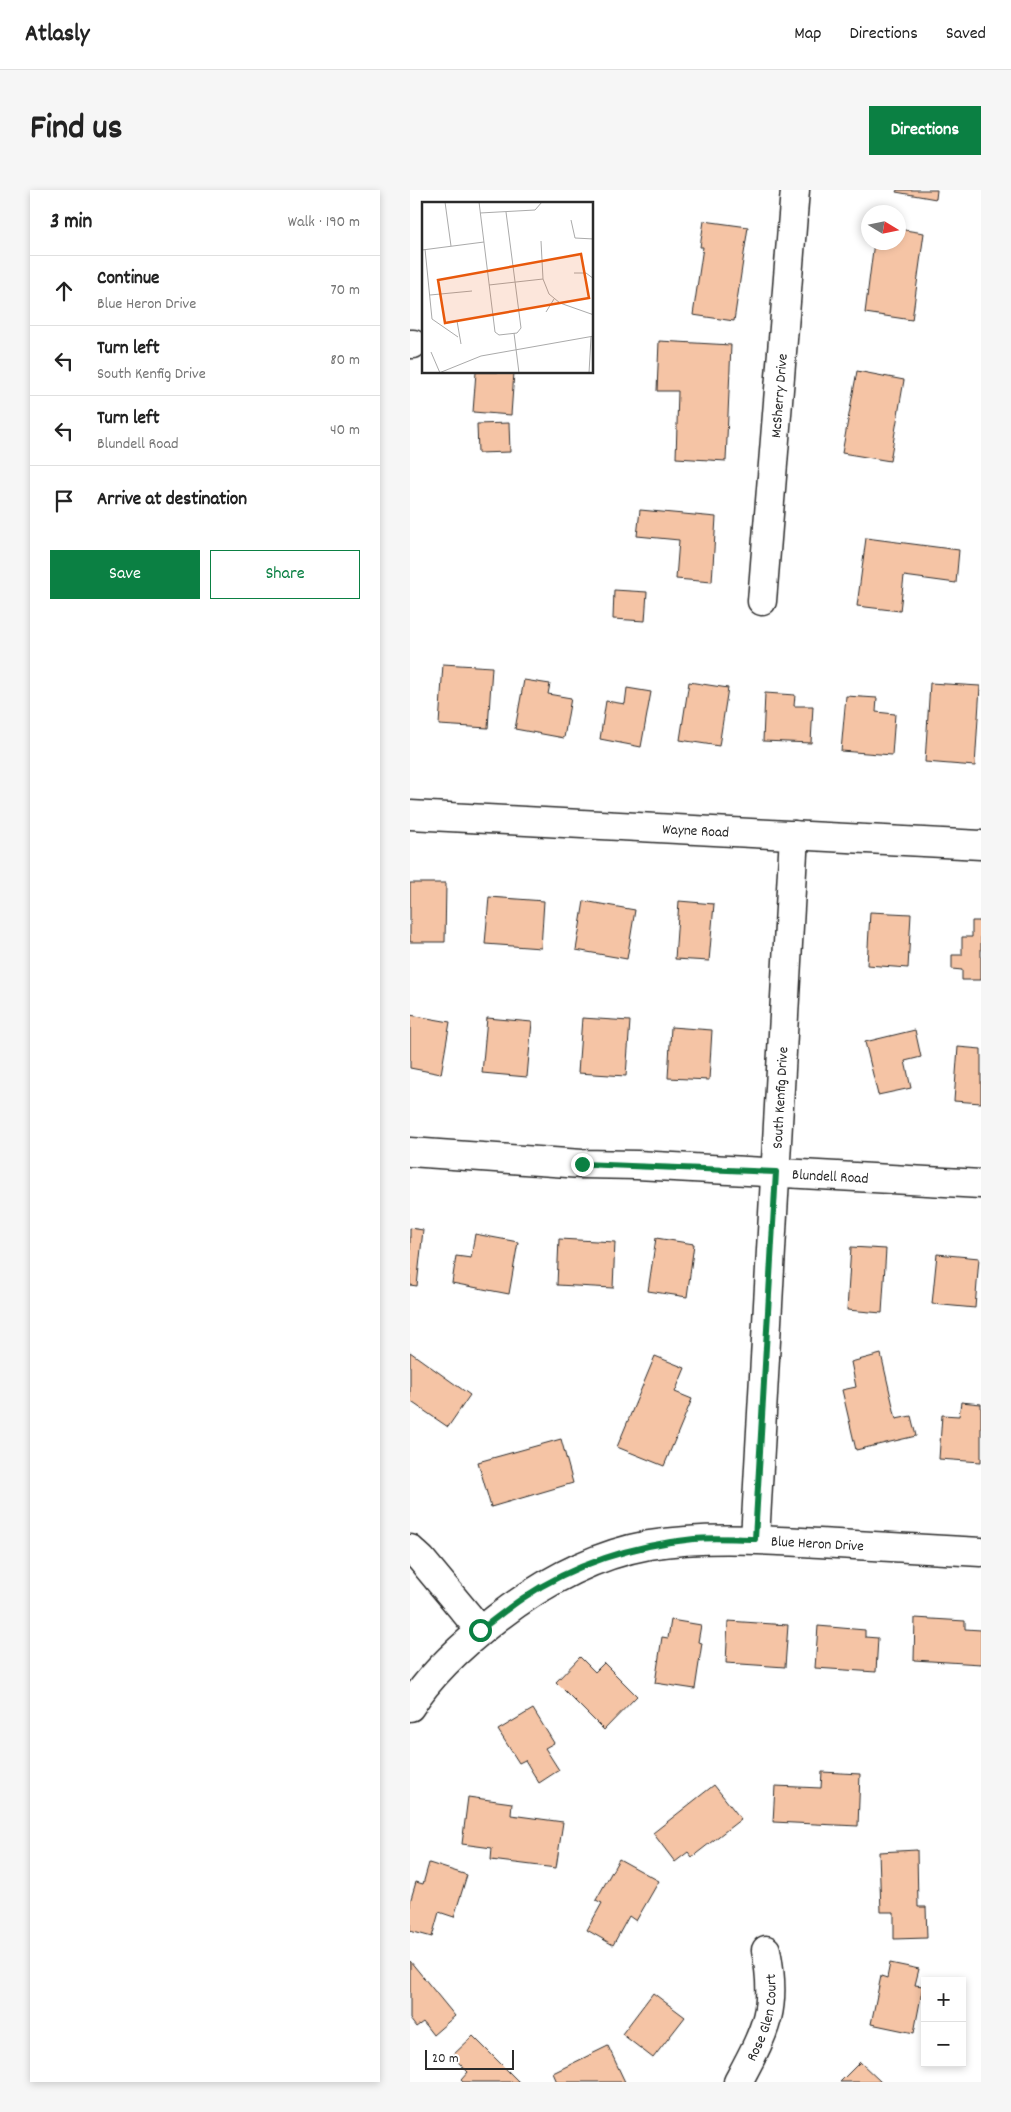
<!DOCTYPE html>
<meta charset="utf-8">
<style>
:root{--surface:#fff;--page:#f6f6f6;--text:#222;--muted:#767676;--line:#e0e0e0;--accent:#0b8043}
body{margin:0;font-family:Dekko,sans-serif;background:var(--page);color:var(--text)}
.controls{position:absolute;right:15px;bottom:15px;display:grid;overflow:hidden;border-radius:0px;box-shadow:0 2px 8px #0003}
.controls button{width:45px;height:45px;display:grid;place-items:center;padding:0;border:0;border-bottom:1px solid var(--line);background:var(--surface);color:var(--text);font:25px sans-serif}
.compass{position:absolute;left:451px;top:15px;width:45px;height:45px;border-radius:50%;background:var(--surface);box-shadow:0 2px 8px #0003;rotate:100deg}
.scale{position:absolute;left:15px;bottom:12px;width:89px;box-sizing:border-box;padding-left:5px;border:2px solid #2b2b2b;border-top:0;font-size:14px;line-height:18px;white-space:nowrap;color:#2b2b2b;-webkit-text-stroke:4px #fff;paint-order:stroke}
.stop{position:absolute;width:15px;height:15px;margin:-11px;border:4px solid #0b8043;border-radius:50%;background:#fff}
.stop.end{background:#0b8043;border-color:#fff;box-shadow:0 1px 5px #0008}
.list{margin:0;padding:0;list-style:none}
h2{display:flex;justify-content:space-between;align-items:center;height:65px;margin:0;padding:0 20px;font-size:21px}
h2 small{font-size:16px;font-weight:400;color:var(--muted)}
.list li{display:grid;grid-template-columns:32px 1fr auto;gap:15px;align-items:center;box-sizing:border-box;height:70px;padding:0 20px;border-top:1px solid var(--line)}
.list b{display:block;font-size:19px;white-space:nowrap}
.list p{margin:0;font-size:16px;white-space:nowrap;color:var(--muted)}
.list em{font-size:16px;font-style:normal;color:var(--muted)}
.actions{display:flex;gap:10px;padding:15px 20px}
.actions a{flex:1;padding:11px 0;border:1px solid var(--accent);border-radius:0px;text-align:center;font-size:18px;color:var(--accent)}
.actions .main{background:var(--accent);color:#fff}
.icon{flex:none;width:28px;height:28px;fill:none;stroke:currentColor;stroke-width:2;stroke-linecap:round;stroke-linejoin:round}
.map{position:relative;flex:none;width:571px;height:1892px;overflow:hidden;border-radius:0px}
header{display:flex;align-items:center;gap:30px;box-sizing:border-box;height:70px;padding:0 25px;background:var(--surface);border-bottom:1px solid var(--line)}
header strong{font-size:24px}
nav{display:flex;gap:28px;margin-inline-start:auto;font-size:18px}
.intro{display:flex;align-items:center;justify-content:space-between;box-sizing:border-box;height:120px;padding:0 30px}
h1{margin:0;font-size:35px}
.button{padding:12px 22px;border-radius:0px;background:var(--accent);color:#fff;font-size:18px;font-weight:700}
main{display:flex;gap:30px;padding:0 30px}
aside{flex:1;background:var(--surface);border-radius:0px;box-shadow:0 2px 8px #0003}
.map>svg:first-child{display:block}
.building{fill:#f5c4a5;stroke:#2b2b2b}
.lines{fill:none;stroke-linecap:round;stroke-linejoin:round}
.minor-casing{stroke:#2b2b2b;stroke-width:31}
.minor{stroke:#fff;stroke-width:28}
.route{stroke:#0b8043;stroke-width:6}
.labels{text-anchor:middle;stroke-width:4;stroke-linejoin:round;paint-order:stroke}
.street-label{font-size:15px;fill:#2b2b2b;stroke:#fff}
.inset-road{fill:none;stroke:#aaa;stroke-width:1}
.view{fill:#e8590c;fill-opacity:0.15;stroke:#e8590c;stroke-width:2.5}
.inset-edge{fill:none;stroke:#2b2b2b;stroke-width:2.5}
</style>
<header>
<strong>Atlasly</strong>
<nav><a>Map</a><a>Directions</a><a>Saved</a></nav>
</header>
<div class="intro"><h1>Find us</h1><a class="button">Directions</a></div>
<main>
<aside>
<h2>3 min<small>Walk · 190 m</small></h2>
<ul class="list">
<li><svg class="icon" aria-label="ahead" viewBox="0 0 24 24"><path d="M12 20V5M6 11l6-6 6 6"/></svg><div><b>Continue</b><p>Blue Heron Drive</p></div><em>70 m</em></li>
<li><svg class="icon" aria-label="left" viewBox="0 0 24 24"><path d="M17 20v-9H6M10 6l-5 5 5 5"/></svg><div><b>Turn left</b><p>South Kenfig Drive</p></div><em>80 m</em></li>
<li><svg class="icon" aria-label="left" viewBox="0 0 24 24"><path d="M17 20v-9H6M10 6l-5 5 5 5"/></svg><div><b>Turn left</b><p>Blundell Road</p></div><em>40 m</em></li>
<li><svg class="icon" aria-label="arrive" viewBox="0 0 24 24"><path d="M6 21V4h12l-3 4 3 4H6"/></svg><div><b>Arrive at destination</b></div></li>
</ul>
<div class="actions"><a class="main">Save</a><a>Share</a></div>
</aside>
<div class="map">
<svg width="571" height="1892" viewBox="0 0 571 1892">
<rect width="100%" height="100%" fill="#fff"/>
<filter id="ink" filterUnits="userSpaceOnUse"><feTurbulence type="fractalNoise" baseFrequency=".02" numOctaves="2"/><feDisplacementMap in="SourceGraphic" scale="10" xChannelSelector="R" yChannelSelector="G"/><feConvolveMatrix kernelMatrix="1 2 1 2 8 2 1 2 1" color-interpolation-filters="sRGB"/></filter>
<g filter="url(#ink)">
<path class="building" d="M487,0h40l-1,9 -40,-7z
M294,31l44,6 -14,94 -41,-6 10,-68h-3z
M488,39l26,4 -12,87 -47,-7 9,-71h24z
M249,151l72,4 -5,116 -50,-3 2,-67h-21z
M447,181l47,9 -14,81 -48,-8z
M66,182h38l-3,43 -38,-3z
M99,233l1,29 -32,1 -1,-29z
M230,320l76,7 -4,65 -36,-3 3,-39 -42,-4z
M456,348l93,12 -3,33 -52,-7 -4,35 -43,-5z
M204,400l33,2 -2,29 -32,-2z
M33,474l49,3 -4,61 -49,-3z
M114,490l26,4 -2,10 23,4 -7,40 -49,-9z
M279,492l39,6 -9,58 -39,-6z
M520,493l50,3 -5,80 -50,-4z
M217,498l24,4 -10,55 -41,-8 6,-38 19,3z
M355,503l30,2 -1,11h19l-2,37 -48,-2z
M436,506l31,2 -1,14 19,2 -3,41 -51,-4z
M0,693h36l-1,59h-35z
M79,707l55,4 -3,47 -56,-4z
M174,711l51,9 -8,49 -51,-9z
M269,711l35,3 -5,57 -34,-2z
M460,722l41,2 -3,54 -41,-3z
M562,731h9v59h-19v-10l-10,-1v-14h10v-18h10z
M0,825l40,7 -9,52 -31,-6z
M77,828l45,4 -5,55 -45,-4z
M172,828l48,3 -4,55 -48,-3z
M261,837l41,3 -3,50 -41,-2z
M505,840l6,27 -16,4 6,27 -33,7 -13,-53z
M548,857l23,2v54l-27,-2z
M0,1038l13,2 -6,56 -7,-1z
M65,1044l43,8 -9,52 -57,-11 4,-27 15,2z
M246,1048l38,6 -7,53 -39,-6z
M149,1049l56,3 -2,46 -56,-3z
M441,1057l35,2 -4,64 -35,-3z
M527,1064l42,4 -4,50 -43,-4z
M0,1162l60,43 -22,32 -38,-26z
M471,1164l15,65 15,-3 5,20 -60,14 -14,-60 14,-3 -5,-25z
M245,1166l30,12 -10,24 17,7 -28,67 -47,-19z
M551,1212l20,2v58l-42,-3 3,-44 17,1z
M151,1249l12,44 -82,24 -13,-45z
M505,1428l50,3v8l16,1v34l-67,-4z
M261,1430l30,5 -3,17 4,1 -7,46 -40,-6 7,-46 6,1z
M318,1431l60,4 -3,42 -59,-4z
M408,1436l47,4v7l13,1 -2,34 -61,-4z
M170,1467l15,15 9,-9 33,33 -33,34 -48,-48z
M123,1519l21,34 -9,5 14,22 -20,13 -14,-23 -6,3 -21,-33z
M412,1582l38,2 -2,52 -85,-4 2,-36 46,2z
M304,1595l27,34 -49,38 -4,-5 -13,10 -22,-29z
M58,1607l44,6 -1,12 52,7 -7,46 -65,-8 1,-12 -30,-4z
M507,1660l1,57h8l1,31 -33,1v-27h-13l-2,-60z
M209,1669l40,22 -23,40 -7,-5 -16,29 -26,-15 15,-27 -6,-3z
M19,1673l38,12 -13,42 -15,-5 -7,25 -22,-6v-29l6,-20 7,2z
M0,1771l45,55 -22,19 -10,-13 -7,5 -6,-8z
M480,1773l29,6 -4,16 8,1 -9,47 -43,-9 10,-48 6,2z
M243,1803l32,24 -32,41 -31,-24z
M63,1846l46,46h-56l-2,-2 7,-8 -16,-16z
M198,1856l17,36h-68l-4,-9z
M450,1872l21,20h-41z"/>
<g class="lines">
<defs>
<g id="minor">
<path d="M0,154h3"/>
<path id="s1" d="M352,411l33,-411"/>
<path id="s2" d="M0,625l571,30"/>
<path id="s3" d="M0,962l172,12 55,1 344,19"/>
<path id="s4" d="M345,1349l39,-704"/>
<path d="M0,1359l11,10 59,71"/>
<path id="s5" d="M0,1517c21,-34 56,-65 87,-89 44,-34 97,-63 152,-73 57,-9 113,-5 170,-2 54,3 108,6 162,9"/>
<path id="s6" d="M328,1892c27,-51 40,-72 28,-132"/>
</g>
</defs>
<use href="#minor" class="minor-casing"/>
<use href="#minor" class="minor"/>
</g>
</g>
<g class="lines" filter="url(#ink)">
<path class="route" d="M70,1440c14,-10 28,-22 43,-32 50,-34 111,-53 171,-59 20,-2 41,0 61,0l21,-367 -194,-8"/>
</g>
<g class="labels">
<g class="street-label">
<text dy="5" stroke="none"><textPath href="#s1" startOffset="206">McSherry Drive</textPath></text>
<text dy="5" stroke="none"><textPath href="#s2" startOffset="286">Wayne Road</textPath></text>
<text dy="5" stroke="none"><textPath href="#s4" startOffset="442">South Kenfig Drive</textPath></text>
<text dy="5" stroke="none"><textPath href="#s3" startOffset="421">Blundell Road</textPath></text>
<text dy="5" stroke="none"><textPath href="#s5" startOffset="464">Blue Heron Drive</textPath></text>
<text dy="5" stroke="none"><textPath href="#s6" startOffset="70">Rose Glen Court</textPath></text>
</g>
</g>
<g transform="translate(12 12)">
<rect width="171" height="171" fill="#fff"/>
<path class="inset-road" d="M23,0l6,44M57,0l16,130 4,3 18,-2 4,-5 -15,-116M58,11l55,-3 7,-8M149,18l4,18 19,1M119,39l2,38 6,15 11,9 34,12M3,47l7,70 26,18M0,48l62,-8M152,71h12l8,6M67,83l54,-6M8,93l42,-4M124,110l8,-13M35,119l4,23M92,131l5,40M9,150l9,21M17,171l42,-17 113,-20M167,171l2,-36"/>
<path class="view" d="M159,52l8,44 -144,25 -7,-43z"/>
<rect width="171" height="171" class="inset-edge"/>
</g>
</svg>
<div class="controls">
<button>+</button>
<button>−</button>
</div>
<svg class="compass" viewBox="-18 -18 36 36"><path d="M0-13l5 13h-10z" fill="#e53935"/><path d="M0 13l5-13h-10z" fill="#767676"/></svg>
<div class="scale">20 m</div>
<div class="stop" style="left:70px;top:1440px"></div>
<div class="stop end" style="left:172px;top:974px"></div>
</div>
</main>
